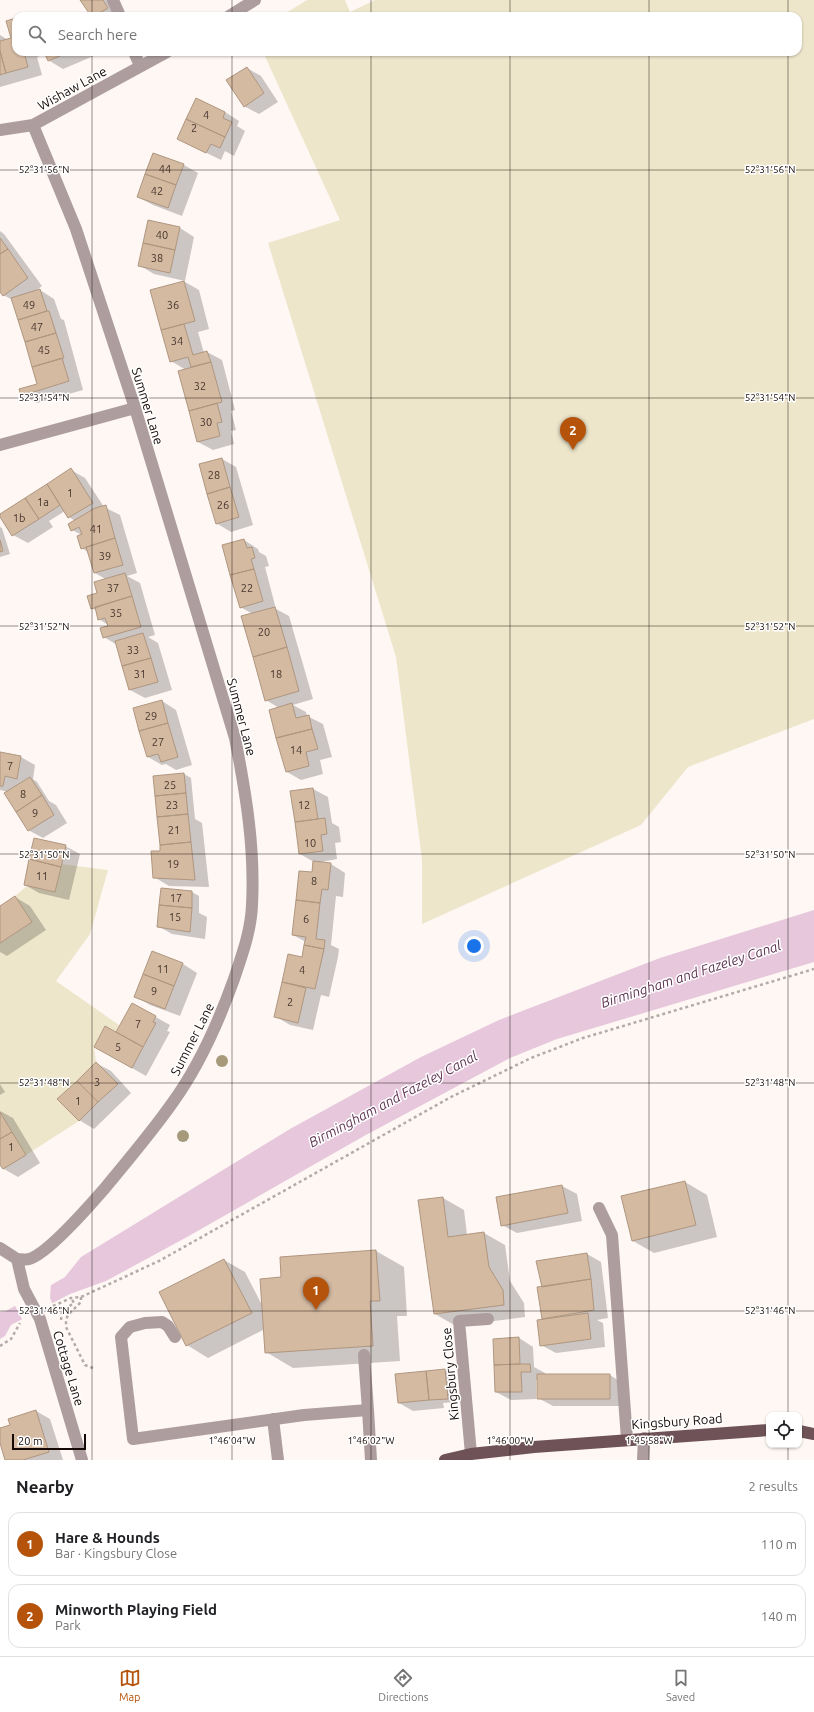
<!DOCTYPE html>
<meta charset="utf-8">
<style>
:root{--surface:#fff;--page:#f6f6f6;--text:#202124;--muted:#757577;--line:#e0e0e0;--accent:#b45309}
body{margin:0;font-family:Ubuntu,sans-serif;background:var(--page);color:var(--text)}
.controls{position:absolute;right:12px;bottom:12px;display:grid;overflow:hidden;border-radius:8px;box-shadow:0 1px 3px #0004}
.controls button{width:36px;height:36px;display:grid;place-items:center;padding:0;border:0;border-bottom:1px solid var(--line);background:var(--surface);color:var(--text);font:20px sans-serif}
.scale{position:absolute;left:12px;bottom:10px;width:74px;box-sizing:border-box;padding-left:4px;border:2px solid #150906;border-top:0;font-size:11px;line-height:14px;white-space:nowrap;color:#150906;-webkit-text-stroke:3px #fff;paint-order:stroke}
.you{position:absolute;left:474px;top:946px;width:14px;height:14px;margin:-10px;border:3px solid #fff;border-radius:50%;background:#1a73e8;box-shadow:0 0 0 6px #1a73e833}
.badge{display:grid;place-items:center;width:26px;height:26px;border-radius:50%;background:var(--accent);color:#fff;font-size:13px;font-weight:700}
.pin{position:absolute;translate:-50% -33px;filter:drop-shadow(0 1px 2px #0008)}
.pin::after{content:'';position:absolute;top:21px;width:14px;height:12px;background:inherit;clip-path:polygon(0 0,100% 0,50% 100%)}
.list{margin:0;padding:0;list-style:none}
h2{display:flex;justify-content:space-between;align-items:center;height:52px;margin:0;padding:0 16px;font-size:17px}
h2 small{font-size:13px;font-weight:400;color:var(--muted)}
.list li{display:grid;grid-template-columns:26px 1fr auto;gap:12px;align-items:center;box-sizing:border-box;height:64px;margin:0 8px 8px;padding:0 8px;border:1px solid var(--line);border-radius:12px}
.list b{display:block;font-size:15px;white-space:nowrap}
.list p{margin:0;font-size:13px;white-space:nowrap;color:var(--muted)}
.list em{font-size:13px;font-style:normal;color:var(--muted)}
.icon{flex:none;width:22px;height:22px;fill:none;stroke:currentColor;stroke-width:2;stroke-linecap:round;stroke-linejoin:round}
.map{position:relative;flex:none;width:814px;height:1460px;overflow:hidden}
.search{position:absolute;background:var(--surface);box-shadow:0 1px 3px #0004;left:12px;right:12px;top:12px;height:44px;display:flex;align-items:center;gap:10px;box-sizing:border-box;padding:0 14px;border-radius:12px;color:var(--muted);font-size:15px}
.sheet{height:196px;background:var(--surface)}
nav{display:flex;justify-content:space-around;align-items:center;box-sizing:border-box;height:56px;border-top:1px solid var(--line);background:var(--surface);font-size:11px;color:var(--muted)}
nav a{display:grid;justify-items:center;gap:2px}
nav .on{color:var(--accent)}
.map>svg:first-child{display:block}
.green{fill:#eee6cb}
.water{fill:#e6c7dc}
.pier{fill:#fef7f4}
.shadow{fill:#0003}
.building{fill:#d5baa2;stroke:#af967f}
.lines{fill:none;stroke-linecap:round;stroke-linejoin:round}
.path{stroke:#b3aba8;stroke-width:2.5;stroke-dasharray:3 3;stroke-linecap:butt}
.minor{stroke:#ad9d9f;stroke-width:12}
.major{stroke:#6e5257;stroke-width:12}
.tree{fill:#a69a7b}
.ticks{fill:none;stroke:#150906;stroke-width:1;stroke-opacity:0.45}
.labels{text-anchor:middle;stroke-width:3;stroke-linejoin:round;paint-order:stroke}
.number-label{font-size:11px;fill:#45352d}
.street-label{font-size:13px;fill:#150906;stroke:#fff}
.water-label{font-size:14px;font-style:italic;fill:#5f3553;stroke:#fff}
.ticks-label{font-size:10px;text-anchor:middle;fill:#150906;stroke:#fff;stroke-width:3;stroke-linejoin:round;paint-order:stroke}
</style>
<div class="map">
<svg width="814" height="1460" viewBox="0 0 814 1460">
<rect width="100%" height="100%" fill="#fef7f4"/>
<path class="green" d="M307,0h38l5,12 25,-12h439v719l-126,48 -47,58 -219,99v-64l-26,-203 -128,-414 72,-23 -77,-168h535v-36h-517z
M61,864l47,6 -18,64 -34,47 63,44 -3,7 -11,-6 -11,21 2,15 -38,37 21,22 -53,34 -26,-43v-169l32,-21 -17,-26 12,-10 28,6z"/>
<path class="water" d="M814,910v52l-257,77 -47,19 -146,78 -177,101 -81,44 -36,13 -59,31 -6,11 -5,3v-27l6,-1 59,-34 16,-20 209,-128 131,-72 78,-37 161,-62z"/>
<path class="pier" d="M51,1283l-1,15 3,7 -30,16 -9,-17z"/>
<path class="shadow" d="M81,0h30l11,16h-30z
M16,19v33h87l-40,17 -15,-9 -2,-6 -9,3 5,18 -42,12v-52l8,5 4,-2z
M247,68l14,8 17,26 -19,12 -15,-8z
M225,112l14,9 -2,5 8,5 -11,25 -9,-5 -4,9 -43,-21z
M154,154l30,11 14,8 -16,43 -29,-11 -15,-8z
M149,222l31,6 14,9 -9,44 -31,-7 -15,-9z
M0,231l4,3 38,52 -8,6 6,-2 14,9 7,20 3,1 19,70 -46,13 -15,-8 16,-10 -25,-85 -10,-5 -3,-5z
M185,282l14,8 10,39 -11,3 6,21 3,-1 15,8 13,50 -4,1 5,19 -5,1 3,13 -21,6 -15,-8 -12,-72 -15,-9 -19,-70z
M222,459l14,8 17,58 -22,7 -15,-9z
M71,470l14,8 19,29 16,8 17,58 -10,3 13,7 15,52 -7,2 10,6 14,47 -27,8 -15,-8 -13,-45 -13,-8 4,-12 -9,-6 -2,-8 -5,-3 15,-28 -12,-7 -6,-20 -7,-5v-13l-10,-5 3,-9 -6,-4 -4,-6 -16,10 4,6 -25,16 -15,-8 -13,-20z
M0,527l2,1 8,26 -10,3z
M244,540l14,9 1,3 7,4 3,10 -4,1 11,42 13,7 24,83 -20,6 13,7 1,4 16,8 9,33 -12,3 3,14 -22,6 -14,-8 -8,-64 -13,-8 -13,-86 -13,-7z
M162,701l14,9 16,55 -16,5 -10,-6 -4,1 -14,-8z
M0,753l21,4 14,8 -2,14 4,3 12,19 7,4 11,18 -24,15 -15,-8 -20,-38 -8,-2z
M184,774l7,4 4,41 7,4 7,64 -40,-1 -15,-9z
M313,789l15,8 4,26 7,4 2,15 -6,1 2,16 -21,4 15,1 14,9 -2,24 -7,-1 -5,49 8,4 -1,8 -9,40 -8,-2 -8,35 -23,-5 -15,-9 14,-61 13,3 4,-16 -13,-7 20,-62 1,-11 -14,-8 -8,-62z
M65,846l15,8 -11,46 -30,-7 -14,-8z
M162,889l30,3 7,4v17l8,4 -2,22 -33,-5 -14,-8z
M15,897l15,9 16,24 -39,26 -7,-4v-45z
M153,952l30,12 14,9 -17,43 -30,-11 -15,-9z
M132,1004l38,21 -3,6 3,1 -24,44 -37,-21 7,-22z
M96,1063l15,8 20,22 -37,36 -15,-9z
M0,1084l5,8 -5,3z
M0,1111l13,7 27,45 -22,14 -14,-8 -4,-6z
M685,1182l22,13 10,42 -63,16 -21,-12 -11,-45z
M562,1186l15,8 5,27 -65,12 -15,-8 -5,-27z
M443,1198l21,12 3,25 17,-2 21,12 5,36 14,22 1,14 -69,9 -21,-12z
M376,1251l28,16 3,49h-10l3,45 -107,7 -27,-16 -1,-23 -57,29 -21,-13 37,-85 21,12 18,35 19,-29 -1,-20z
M587,1254l14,8 7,56 -11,2 6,3 2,24 -49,6 -15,-8 2,-25 -5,-32h5z
M519,1338l14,9 1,20 11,6v2h65l14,9 1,22h-72l-15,-8v-18h-2v19l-25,1 -15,-8z
M445,1370l7,4 3,28 -12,1 1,5 -31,3 -14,-8z
M36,1411l14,8 13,41h-56l-7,-21v-10l12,-3z"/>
<path class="building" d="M80,0h23l5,8 -14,8h-3z
M16,18v34h8l4,15 -22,6 -6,-22v-10l11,-3 -5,-17z
M0,51l6,22 -6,2z
M44,52h25l-21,9z
M247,67l17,26 -20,14 -18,-27z
M196,98l29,14 -2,6 9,4 -7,15 -39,-18z
M186,119l39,18 -5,11 -9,-4 -5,9 -29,-14z
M153,153l31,11 -8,21 -31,-11z
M145,174l31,11 -8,23 -31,-11z
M148,220l32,7 -5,23 -32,-7z
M0,238l8,11 -8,5z
M143,243l32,7 -5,23 -32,-7z
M8,249l20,29 -25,18 -3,-4v-38z
M184,281l11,40 -34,9 -11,-40z
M40,289l7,22 -29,9 -7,-22z
M47,311h2l7,22 -31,9 -7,-22z
M184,324l9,31 14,-4 4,11 -20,5 -3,-10 -18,5 -9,-32z
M56,333l8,25 -32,9 -7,-25z
M62,358l7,23 -48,15 -2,-7 18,-5 -5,-17z
M211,362l11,40 -33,9 -11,-40z
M217,403l5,19 -5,1 3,13 -23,6 -8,-31z
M222,458l8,29 -23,7 -8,-30z
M71,468l22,35 -25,15 -21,-34z
M47,484l13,21 -21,14 -14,-21z
M230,487l9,30 -23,7 -9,-30z
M25,498l14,21 -27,17 -12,-19v-3z
M106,505l9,33 -34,11 -4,-13 5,-2 -3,-7 -8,4 -3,-7 27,-16z
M115,538l8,27 -29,8 -8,-26z
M244,539l3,9 5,-1 3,11 -4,1 3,10 -24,6 -8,-30z
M0,540l3,11 -3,1z
M254,569l9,32 -23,7 -10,-33z
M125,573l7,23 -41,13 -4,-13 10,-3 -3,-11z
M132,596l9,31 -38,11 -3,-10 8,-2 -3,-8 -7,2 -3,-13z
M275,607l12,40 -34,10 -12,-41z
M143,633l8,25 -29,8 -7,-25z
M287,647l12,44 -34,10 -12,-44z
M151,658l7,24 -29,8 -7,-24z
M162,700l6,23 -29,8 -6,-23z
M292,703l4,15 13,-3 3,14 -36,9 -7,-28z
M168,723l10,34 -17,5 -3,-8 -11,3 -8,-26z
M312,729l6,20 -12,3 3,14 -23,6 -10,-34z
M0,752l21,4 -4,23 -12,-3 -2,10h-3z
M184,773l2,20 -31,3 -2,-20z
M30,777l12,18 -26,17 -12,-19z
M313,788l5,31 -23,3 -5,-31z
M186,793l2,21 -31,3 -2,-21z
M42,795l12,20 -26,16 -12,-19z
M188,814l3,28 -31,3 -3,-28z
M325,818l2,16 -6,1 2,16 -24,3 -4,-32z
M34,838l32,7 -5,22 -32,-8z
M191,842l4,38 -42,-2 -2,-27h9v-6z
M29,859l32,8 -6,25 -31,-7z
M313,861l18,2 -3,27 -6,-1 -2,14 -24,-3 3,-29 13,1z
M161,888l31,3v17l-33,-3z
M15,896l17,26 -32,21v-37z
M296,900l24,3 -4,36 9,1 -1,9 -20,-4 2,-8 -14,-2z
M159,905l33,3 -2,24 -33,-5z
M304,945l20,4 -9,40 -33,-7 6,-28 14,3z
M152,951l31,12 -9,23 -31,-12z
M143,974l31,12 -9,23 -31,-12z
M282,982l24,6 -8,35 -24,-6z
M132,1003l24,13 -3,6 3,1 -13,24 -27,-15z
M105,1026l38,21 -11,21 -38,-21z
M96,1062l22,22 -20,18 -21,-21z
M77,1081l21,21 -19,19 -22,-22z
M0,1112l12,20 -12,7z
M12,1132l14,23 -23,14 -3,-4v-26z
M685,1181l11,44 -64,16 -11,-45z
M562,1185l6,28 -67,13 -5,-29z
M443,1197l5,40 36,-5 5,35 14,23 1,15 -70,9 -16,-114z
M376,1250l4,51h-10l3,45 -108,7 -5,-74 21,-2 -1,-20z
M587,1253l4,26 -49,8 -6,-26z
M224,1259l28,54 -66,33 -27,-54z
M591,1279l3,31 -52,9 -5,-32z
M588,1313l3,26 -51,7 -3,-26z
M519,1337l1,27 -26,1 -1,-26z
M520,1364h10l1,8h-10l1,20h-27l-1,-27z
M445,1369l3,30 -19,1 -3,-29z
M426,1371l3,29 -31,3 -3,-29z
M537,1374h73v25h-73z
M36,1410l13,42 -26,8h-18l-5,-17v-15l10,-3 -2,-6z"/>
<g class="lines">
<path class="path" d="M81,1297v5l-13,13 -2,5v7l19,38 8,3
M53,1306l18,-8 10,-1 78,-36 292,-164 80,-39 52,-20 231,-69
M61,1320l1,-9 12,-8 -3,-5
M0,1346l11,-7 9,-16"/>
<path class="minor" d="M113,0l7,16
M229,16l26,-16
M134,52l6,14
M0,130l33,-5 134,-73
M0,445l135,-37
M599,1208l13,27 15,204
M0,1248l17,11 7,30 16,30 42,141
M17,1259c4,0 9,1 12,0 19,-5 62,-55 76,-71 23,-28 47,-56 68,-86 26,-36 46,-81 61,-123 8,-24 17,-48 18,-74 3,-57 -6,-111 -17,-167l-100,-330 -59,-179 -43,-104
M175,1337l-7,-11 -6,-4 -17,1 -15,4 -9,10 12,102 171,-24 64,-5 -4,-55
M368,1410l3,50
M273,1419l5,41
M471,1454l-12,-133 29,-2
M643,1460l1,-22"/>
<path class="major" d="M799,1431l15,3
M445,1460l26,-6 63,-7 235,-17"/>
</g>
<g class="tree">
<circle cx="222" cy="1061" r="6"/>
<circle cx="183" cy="1136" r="6"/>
</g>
<path class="ticks" d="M92,0v16M232,0v16M371,0v16M510,0v16M649,0v16M788,0v16M92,52v1408M232,52v1408M371,52v1408M510,52v1408M649,52v1408M788,52v1363M0,170h814M0,398h814M0,626h814M0,854h814M0,1083h814M0,1311h814M788,1445v15"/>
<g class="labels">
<g class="number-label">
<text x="206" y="119">4</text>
<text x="194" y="132">2</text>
<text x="165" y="173">44</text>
<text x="157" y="195">42</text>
<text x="162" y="239">40</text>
<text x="157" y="262">38</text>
<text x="29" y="309">49</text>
<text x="173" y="309">36</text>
<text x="37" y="331">47</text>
<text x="177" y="345">34</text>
<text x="44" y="354">45</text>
<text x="200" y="390">32</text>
<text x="206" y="426">30</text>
<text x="214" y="479">28</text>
<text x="70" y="497">1</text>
<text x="43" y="506">1a</text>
<text x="223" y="509">26</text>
<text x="19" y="522">1b</text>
<text x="96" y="533">41</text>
<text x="105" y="560">39</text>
<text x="113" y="592">37</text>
<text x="247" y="592">22</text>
<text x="116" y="617">35</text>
<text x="264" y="636">20</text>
<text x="133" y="654">33</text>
<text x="140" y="678">31</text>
<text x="276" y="678">18</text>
<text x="151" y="720">29</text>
<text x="158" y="746">27</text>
<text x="296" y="754">14</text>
<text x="10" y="770">7</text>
<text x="170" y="789">25</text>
<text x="23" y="798">8</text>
<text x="172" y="809">23</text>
<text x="304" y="809">12</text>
<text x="35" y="817">9</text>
<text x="174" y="834">21</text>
<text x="310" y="847">10</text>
<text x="173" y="868">19</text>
<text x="42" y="880">11</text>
<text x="314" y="885">8</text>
<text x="176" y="902">17</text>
<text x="175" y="921">15</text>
<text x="306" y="923">6</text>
<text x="163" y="973">11</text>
<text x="302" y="974">4</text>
<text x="154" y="995">9</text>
<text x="290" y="1006">2</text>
<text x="138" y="1028">7</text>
<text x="118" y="1051">5</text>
<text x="97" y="1086">3</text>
<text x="78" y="1105">1</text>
<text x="11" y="1151">1</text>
</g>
<g class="street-label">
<text transform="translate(72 88) rotate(-29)" y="5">Wishaw Lane</text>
<text transform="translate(148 406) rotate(73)" y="5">Summer Lane</text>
<text transform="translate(242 717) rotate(75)" y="5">Summer Lane</text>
<text transform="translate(192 1039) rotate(-63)" y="5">Summer Lane</text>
<text transform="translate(69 1368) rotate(73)" y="5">Cottage Lane</text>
<text transform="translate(450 1374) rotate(-95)" y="5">Kingsbury Close</text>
<text transform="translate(677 1421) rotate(-4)" y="5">Kingsbury Road</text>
</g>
<g class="water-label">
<text transform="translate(691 974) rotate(-18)" y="5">Birmingham and Fazeley Canal</text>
<text transform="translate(393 1099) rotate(-28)" y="5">Birmingham and Fazeley Canal</text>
</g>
</g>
<g class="ticks-label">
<text x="44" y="173">52°31'56"N</text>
<text x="770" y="173">52°31'56"N</text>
<text x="44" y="401">52°31'54"N</text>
<text x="770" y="401">52°31'54"N</text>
<text x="44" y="630">52°31'52"N</text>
<text x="770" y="630">52°31'52"N</text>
<text x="44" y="858">52°31'50"N</text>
<text x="770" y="858">52°31'50"N</text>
<text x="44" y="1086">52°31'48"N</text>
<text x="770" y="1086">52°31'48"N</text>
<text x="44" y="1314">52°31'46"N</text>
<text x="770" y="1314">52°31'46"N</text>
<text x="232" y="1444">1°46'04"W</text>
<text x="371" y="1444">1°46'02"W</text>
<text x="510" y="1444">1°46'00"W</text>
<text x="649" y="1444">1°45'58"W</text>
</g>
</svg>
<div class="controls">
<button><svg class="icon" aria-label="locate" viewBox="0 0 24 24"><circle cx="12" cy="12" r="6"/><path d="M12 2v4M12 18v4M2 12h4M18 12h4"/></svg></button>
</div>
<div class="scale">20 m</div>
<div class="you"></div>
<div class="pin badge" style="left:316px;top:1310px">1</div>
<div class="pin badge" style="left:573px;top:450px">2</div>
<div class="search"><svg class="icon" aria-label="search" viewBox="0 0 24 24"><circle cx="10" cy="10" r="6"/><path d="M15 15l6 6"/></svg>Search here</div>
</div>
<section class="sheet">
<h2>Nearby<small>2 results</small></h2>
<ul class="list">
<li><span class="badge">1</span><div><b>Hare &amp; Hounds</b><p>Bar · Kingsbury Close</p></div><em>110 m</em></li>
<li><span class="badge">2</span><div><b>Minworth Playing Field</b><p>Park</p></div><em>140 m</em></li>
</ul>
</section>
<nav>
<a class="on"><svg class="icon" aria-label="map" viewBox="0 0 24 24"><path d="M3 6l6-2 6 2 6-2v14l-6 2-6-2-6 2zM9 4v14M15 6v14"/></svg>Map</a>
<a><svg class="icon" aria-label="directions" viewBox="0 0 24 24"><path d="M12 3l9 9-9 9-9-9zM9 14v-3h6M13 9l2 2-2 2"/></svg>Directions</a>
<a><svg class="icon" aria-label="saved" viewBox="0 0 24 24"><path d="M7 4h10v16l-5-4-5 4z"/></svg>Saved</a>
</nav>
